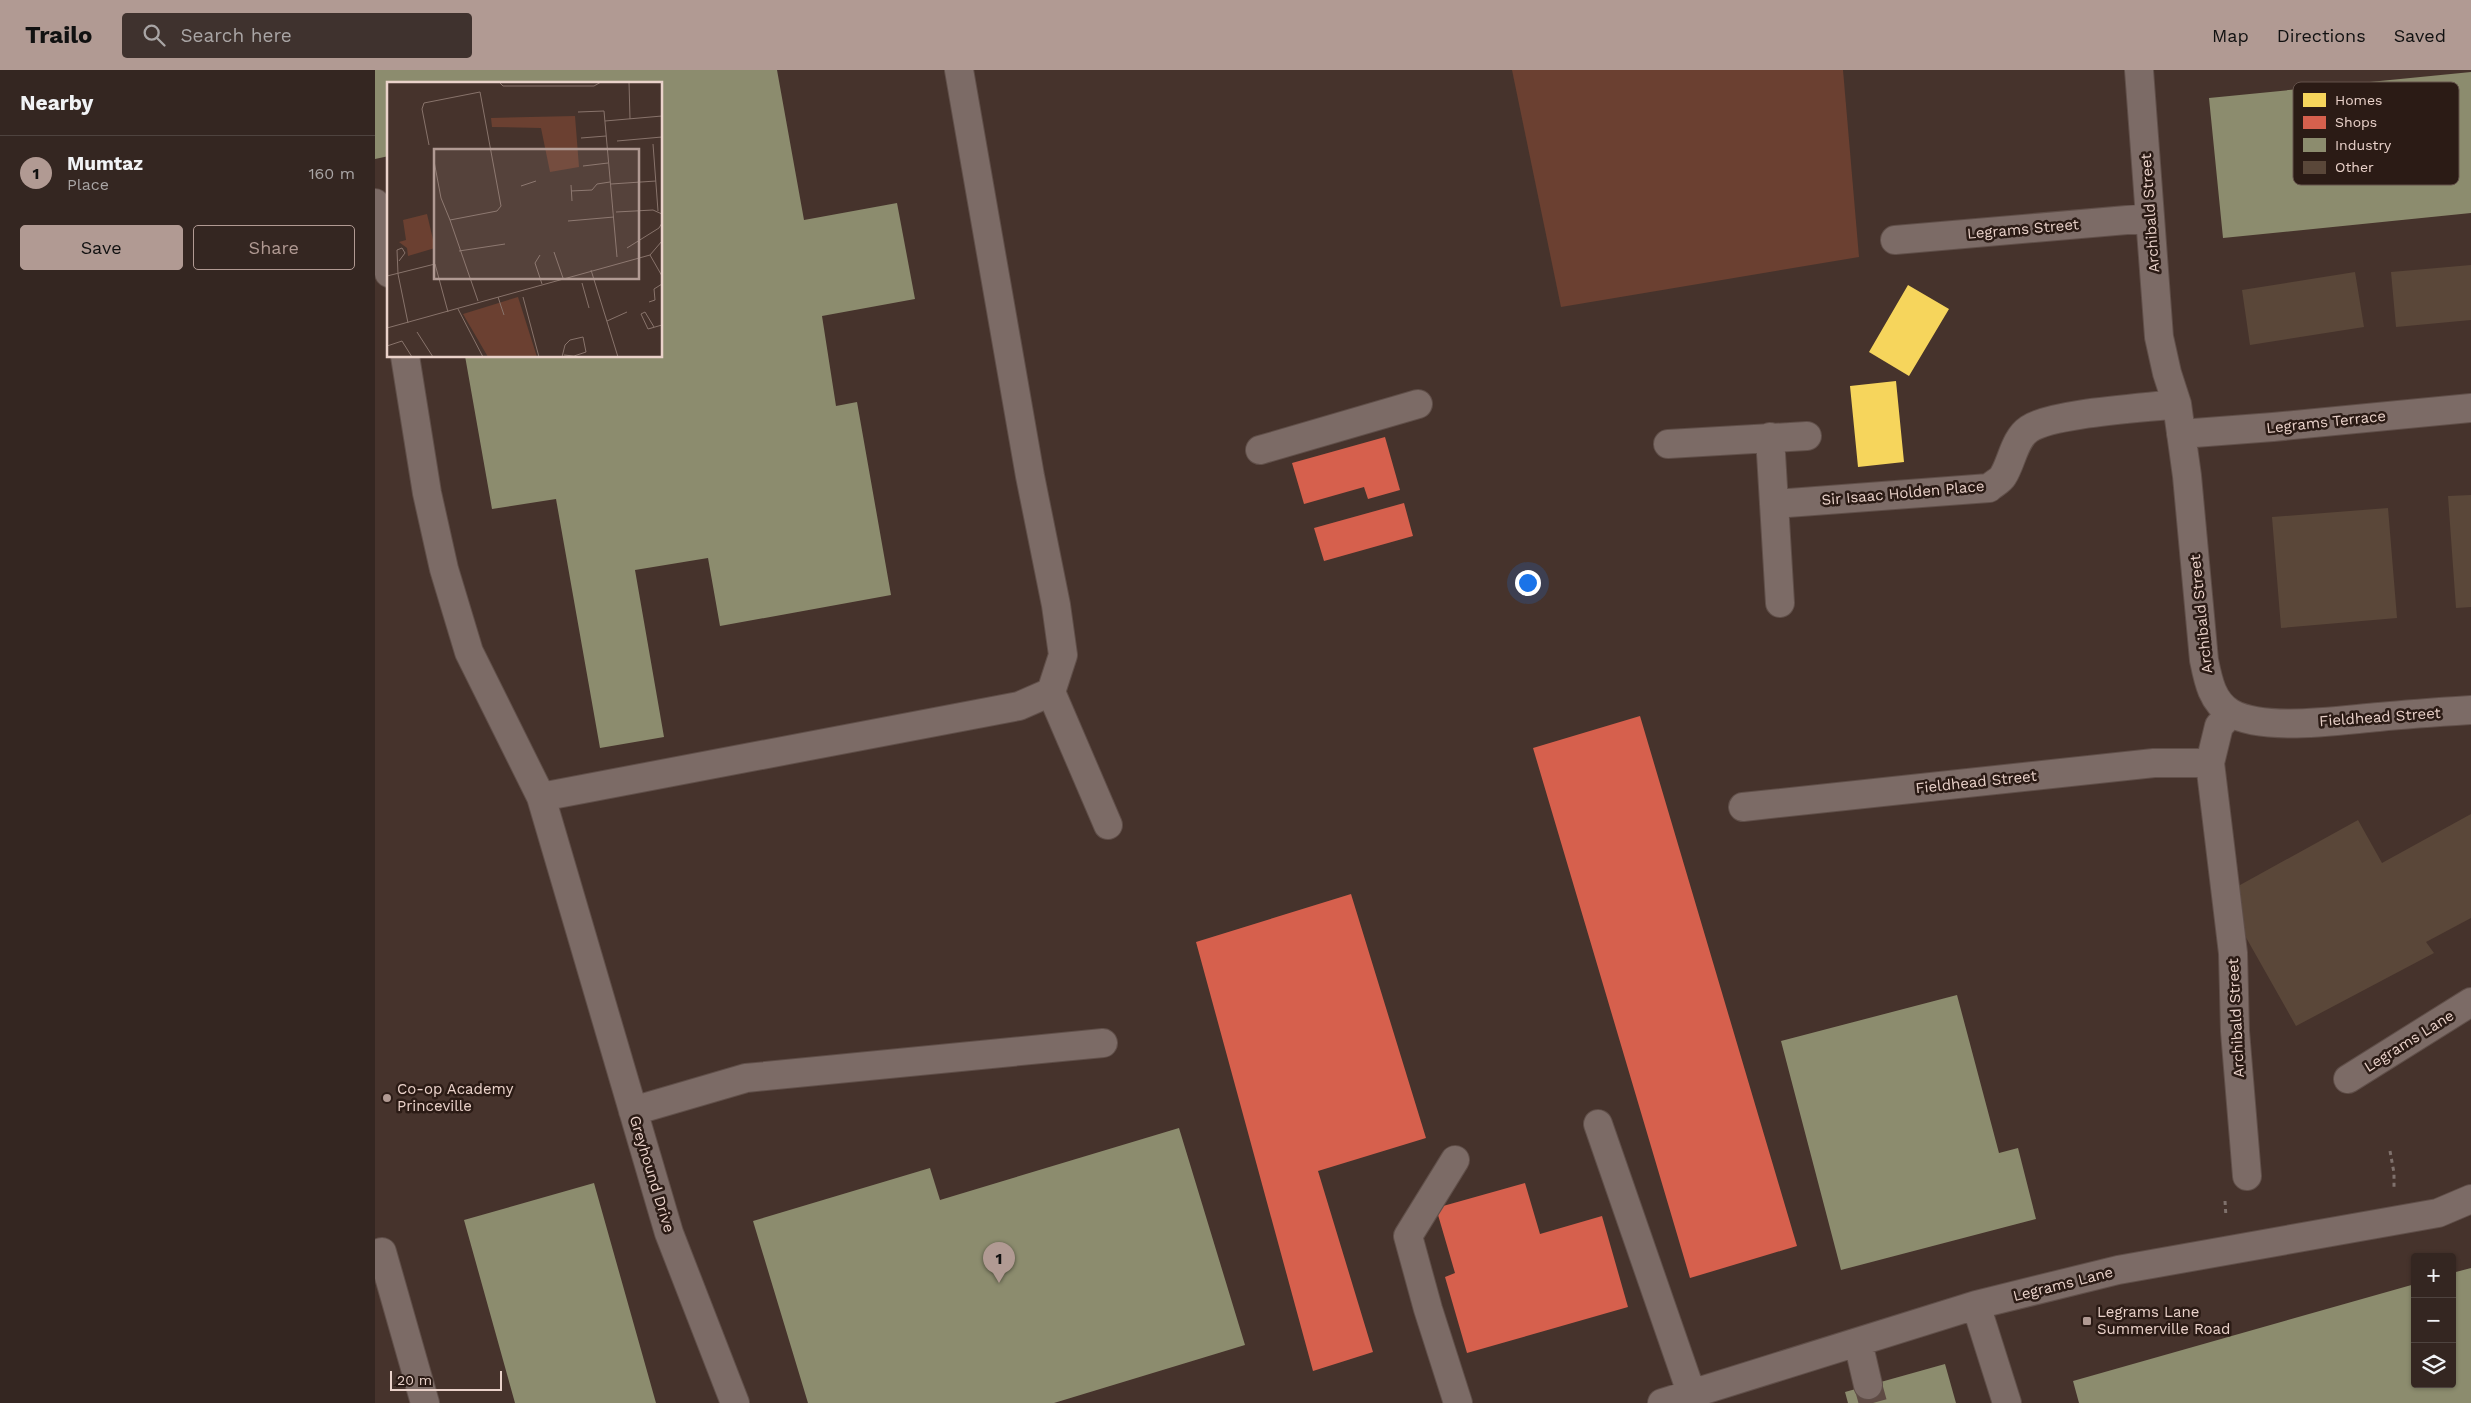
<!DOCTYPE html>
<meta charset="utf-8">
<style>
:root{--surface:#342621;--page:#3f322e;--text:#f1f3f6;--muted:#a9a5a5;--line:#4e433f;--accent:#b19a93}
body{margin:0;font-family:"Work Sans",sans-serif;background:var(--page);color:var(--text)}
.controls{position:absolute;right:15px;bottom:15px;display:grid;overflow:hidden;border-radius:5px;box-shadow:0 1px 4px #0004}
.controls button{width:45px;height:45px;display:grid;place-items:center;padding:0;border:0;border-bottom:1px solid var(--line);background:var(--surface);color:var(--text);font:25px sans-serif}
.scale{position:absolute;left:15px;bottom:12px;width:112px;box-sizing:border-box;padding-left:5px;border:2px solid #ead2ca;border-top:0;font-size:14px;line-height:18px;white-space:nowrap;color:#ead2ca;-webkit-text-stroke:4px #2b1b15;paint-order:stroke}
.you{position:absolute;left:1152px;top:512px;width:18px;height:18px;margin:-12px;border:4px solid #fff;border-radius:50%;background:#1a73e8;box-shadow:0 0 0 8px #1a73e833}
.badge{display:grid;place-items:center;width:32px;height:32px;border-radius:50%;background:var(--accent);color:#111;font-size:16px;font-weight:700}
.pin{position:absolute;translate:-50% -41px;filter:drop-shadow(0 1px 2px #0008)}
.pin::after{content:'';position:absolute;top:26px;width:18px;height:15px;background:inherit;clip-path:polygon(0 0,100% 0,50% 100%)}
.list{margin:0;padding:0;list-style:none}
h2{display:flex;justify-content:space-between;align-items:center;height:65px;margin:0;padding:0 20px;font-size:21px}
h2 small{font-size:16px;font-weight:400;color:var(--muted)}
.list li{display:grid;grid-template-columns:32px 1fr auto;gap:15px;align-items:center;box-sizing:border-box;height:75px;padding:0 20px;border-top:1px solid var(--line)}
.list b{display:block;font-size:19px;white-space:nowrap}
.list p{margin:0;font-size:16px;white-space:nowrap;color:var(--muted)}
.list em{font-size:16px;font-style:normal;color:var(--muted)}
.actions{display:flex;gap:10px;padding:15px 20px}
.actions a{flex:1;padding:11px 0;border:1px solid var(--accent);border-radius:5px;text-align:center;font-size:18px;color:var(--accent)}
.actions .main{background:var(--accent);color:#111}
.icon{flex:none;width:28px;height:28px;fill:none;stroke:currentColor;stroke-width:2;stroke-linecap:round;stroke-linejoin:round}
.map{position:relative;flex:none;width:2096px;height:1333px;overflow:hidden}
header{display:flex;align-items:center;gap:30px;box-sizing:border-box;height:70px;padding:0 25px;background:var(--accent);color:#111}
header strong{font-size:24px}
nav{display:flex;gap:28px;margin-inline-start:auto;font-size:18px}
.search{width:350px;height:45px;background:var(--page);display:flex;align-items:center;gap:12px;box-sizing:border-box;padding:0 18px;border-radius:5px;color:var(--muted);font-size:19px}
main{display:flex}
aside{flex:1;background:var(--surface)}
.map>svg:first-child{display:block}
.green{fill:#6b4031}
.homes{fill:#f6d55c}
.shops{fill:#d6604d}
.industry{fill:#8c8c6e}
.building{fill:#5a4739}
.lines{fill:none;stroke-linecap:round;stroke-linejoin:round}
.minor-tunnel{stroke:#5f4b44;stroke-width:28;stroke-dasharray:28 14;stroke-linecap:butt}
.minor-casing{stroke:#604f49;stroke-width:30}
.path{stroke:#7f716c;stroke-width:3;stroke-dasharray:4 4;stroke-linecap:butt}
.minor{stroke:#7c6b66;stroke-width:28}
.poi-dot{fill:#b19a93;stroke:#2b1b15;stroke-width:2}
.labels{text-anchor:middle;stroke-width:5;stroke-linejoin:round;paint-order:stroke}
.street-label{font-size:15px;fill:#ead2ca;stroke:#2b1b15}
.poi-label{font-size:15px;fill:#ead2ca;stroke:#2b1b15;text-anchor:start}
.inset-road{fill:none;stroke:#88736b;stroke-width:1}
.view{fill:#b19a93;fill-opacity:0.15;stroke:#b19a93;stroke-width:2.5}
.inset-edge{fill:none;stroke:#ead2ca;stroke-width:2.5}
.key{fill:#2b1b15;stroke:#64524b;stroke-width:1}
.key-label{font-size:14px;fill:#ead2ca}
</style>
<header>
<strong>Trailo</strong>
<div class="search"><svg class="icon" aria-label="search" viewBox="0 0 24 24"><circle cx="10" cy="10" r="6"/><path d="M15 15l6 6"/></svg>Search here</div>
<nav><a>Map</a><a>Directions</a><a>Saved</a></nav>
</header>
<main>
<aside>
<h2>Nearby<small></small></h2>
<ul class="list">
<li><span class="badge">1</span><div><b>Mumtaz</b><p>Place</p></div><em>160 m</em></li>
</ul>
<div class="actions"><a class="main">Save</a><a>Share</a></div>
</aside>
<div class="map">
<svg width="2096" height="1333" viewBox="0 0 2096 1333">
<rect width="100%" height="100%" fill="#46332c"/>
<path class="green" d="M1137,0h331l16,187 -298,50z"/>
<path class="homes" d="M1533,215l41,24 -40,67 -40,-24z
M1521,311l8,81 -46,5 -8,-81z"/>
<path class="shops" d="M1010,367l15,53 -32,9 -4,-12 -60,17 -12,-41z
M1029,433l9,33 -89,25 -10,-33z
M1265,646l157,530 -107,32 -157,-530z
M976,824l75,244 -108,33 55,181 -60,19 -117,-429z
M1150,1113l15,51 62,-18 26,91 -161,46 -22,-76 10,-4 -19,-65z"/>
<path class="industry" d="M0,0h402l27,150 93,-17 18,96 -93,17 14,90 21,-4 34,193 -171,31 -12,-68 -73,12 29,167 -64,11 -44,-249 -64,10 -27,-153h196v-272h-272v72l-14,3z
M2096,2v141l-248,25 -14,-140z
M1582,925l42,158 19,-5 18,71 -195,51 -60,-229z
M804,1058l66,217 -191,58h-246l-55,-182 177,-53 10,32z
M219,1113l62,220h-141l-51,-183z
M2096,1198v135h-392l-6,-22 342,-97v100h37v-111z
M1570,1294l11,39h-108l-3,-11z"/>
<path class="building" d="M2096,195v55l-75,7 -5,-55z
M1980,202l9,55 -114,18 -8,-55z
M2096,425v112l-15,1 -8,-112z
M2013,438l9,110 -116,10 -9,-111z
M2096,744v104l-45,24 8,11 -138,73 -74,-131 136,-75 24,43z"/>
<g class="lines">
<path class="minor-tunnel" d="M1493,1315l5,18"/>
<defs>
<path id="minor" d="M1764,0l20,267 8,36 10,31 10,72 17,184c4,20 8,42 27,53 34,19 110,7 148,4 31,-3 61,-5 92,-7
M0,133l14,70
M1520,170l255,-22
M30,286l22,137 17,76 25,83 72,145
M1806,364l92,-7 198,-19
M1395,367l10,166
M1293,374l139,-8
M885,380l158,-46
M1399,434l215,-16c4,-4 11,-7 14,-12 9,-14 11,-37 26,-47 23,-16 116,-21 148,-25
M676,622l57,133
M1856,643l-12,13 -9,37 23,190 2,78 12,145
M1368,737l411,-44h56
M1973,1009l123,-77
M258,1041l113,-33 357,-35
M1223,1054l94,271
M1080,1090l-47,76 20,73 30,94
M0,1184l7,-2 43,151
M1601,1235l31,98
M1483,1272l10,43
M360,1333l-66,-170 -128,-436 478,-91 32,-14 12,-37 -7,-50 -26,-129 -71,-406
M1287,1333l314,-98 142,-35 320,-57 33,-14"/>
</defs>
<use href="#minor" class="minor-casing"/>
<path class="path" d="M2015,1081l4,22v15
M1850,1131l1,16"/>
<use href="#minor" class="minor"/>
</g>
<g class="poi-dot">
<circle cx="12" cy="1028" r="5"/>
<rect x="1707" y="1246" width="10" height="10" rx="2.5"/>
</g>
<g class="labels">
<g class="street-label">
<text transform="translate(1775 143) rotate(-94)" y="5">Archibald Street</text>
<text transform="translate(1648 159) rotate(-5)" y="5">Legrams Street</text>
<text transform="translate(1951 352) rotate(-6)" y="5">Legrams Terrace</text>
<text transform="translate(1528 423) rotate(-5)" y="5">Sir Isaac Holden Place</text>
<text transform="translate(1826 544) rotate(-96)" y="5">Archibald Street</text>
<text transform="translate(2005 647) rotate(-4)" y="5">Fieldhead Street</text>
<text transform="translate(1601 712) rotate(-6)" y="5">Fieldhead Street</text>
<text transform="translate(1861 948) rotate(-93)" y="5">Archibald Street</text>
<text transform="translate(2034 971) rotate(-32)" y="5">Legrams Lane</text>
<text transform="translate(277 1104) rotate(73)" y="5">Greyhound Drive</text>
<text transform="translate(1688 1214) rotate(-14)" y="5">Legrams Lane</text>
</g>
<g class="poi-label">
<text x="22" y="1024">Co-op Academy<tspan x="22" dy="17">Princeville</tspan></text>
<text x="1722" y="1247">Legrams Lane<tspan x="1722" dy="17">Summerville Road</tspan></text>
</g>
</g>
<g transform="translate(12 12)">
<rect width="275" height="275" fill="#46332c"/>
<path d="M188,34l4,51 -29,5 -9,-44 -49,-1 -1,-9zM40,132l8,34 -27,8 -1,-8 -8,-6 7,-2 -3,-20zM131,215l19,60h-49l-25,-43z" fill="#6b4031"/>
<path class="inset-road" d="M112,0l4,4h91l7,-4M242,0l1,37M191,30l26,-1 13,146M218,39l57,-5M194,56l25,-2M230,59l45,-4M266,62l5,67M42,63l-7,-36 2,-6 56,-11 21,114 -4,5 -47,9 28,81M47,79l7,37 9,22M196,84l25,-3M224,102l45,-3M184,103l1,16M134,104l15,-5M184,109l21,-1 5,-6 13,-2M229,130l37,-2 9,4M181,139l46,-4M240,166l32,-20 3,-5M72,169l46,-7M167,170l9,26M153,173l-5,8 7,21M263,173l12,21M263,173l12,-14M12,179l6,-8 -3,-5 -5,2 1,24 10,49M204,188l27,87M0,194l48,-12 13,48M195,201l7,25M111,215l6,18M136,215l16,60M262,220l6,-2 -1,-11 8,-5M71,227l25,48M220,239l20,-9M267,245l-9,-15 -4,2 7,15 14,-4M0,246l263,-73M30,250l16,25M0,264l15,-5 10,16M175,275l3,-12 5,-5 13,-3 3,15 -12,4 -10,-1"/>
<path class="view" d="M47,67h205v130h-205z"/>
<rect width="275" height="275" class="inset-edge"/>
</g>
<rect x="1918" y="12" width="166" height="103" rx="8" class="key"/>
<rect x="1928" y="23" width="23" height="14" fill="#f6d55c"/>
<rect x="1928" y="46" width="23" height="13" fill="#d6604d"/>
<rect x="1928" y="68" width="23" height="14" fill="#8c8c6e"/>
<rect x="1928" y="91" width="23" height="13" fill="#5a4739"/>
<g class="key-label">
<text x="1960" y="35">Homes</text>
<text x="1960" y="57">Shops</text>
<text x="1960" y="80">Industry</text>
<text x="1960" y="102">Other</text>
</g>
</svg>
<div class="controls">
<button>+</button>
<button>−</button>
<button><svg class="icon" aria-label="layers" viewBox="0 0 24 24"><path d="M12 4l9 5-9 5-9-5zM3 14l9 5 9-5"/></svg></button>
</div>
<div class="scale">20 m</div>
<div class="you"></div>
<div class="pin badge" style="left:624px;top:1213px">1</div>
</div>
</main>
